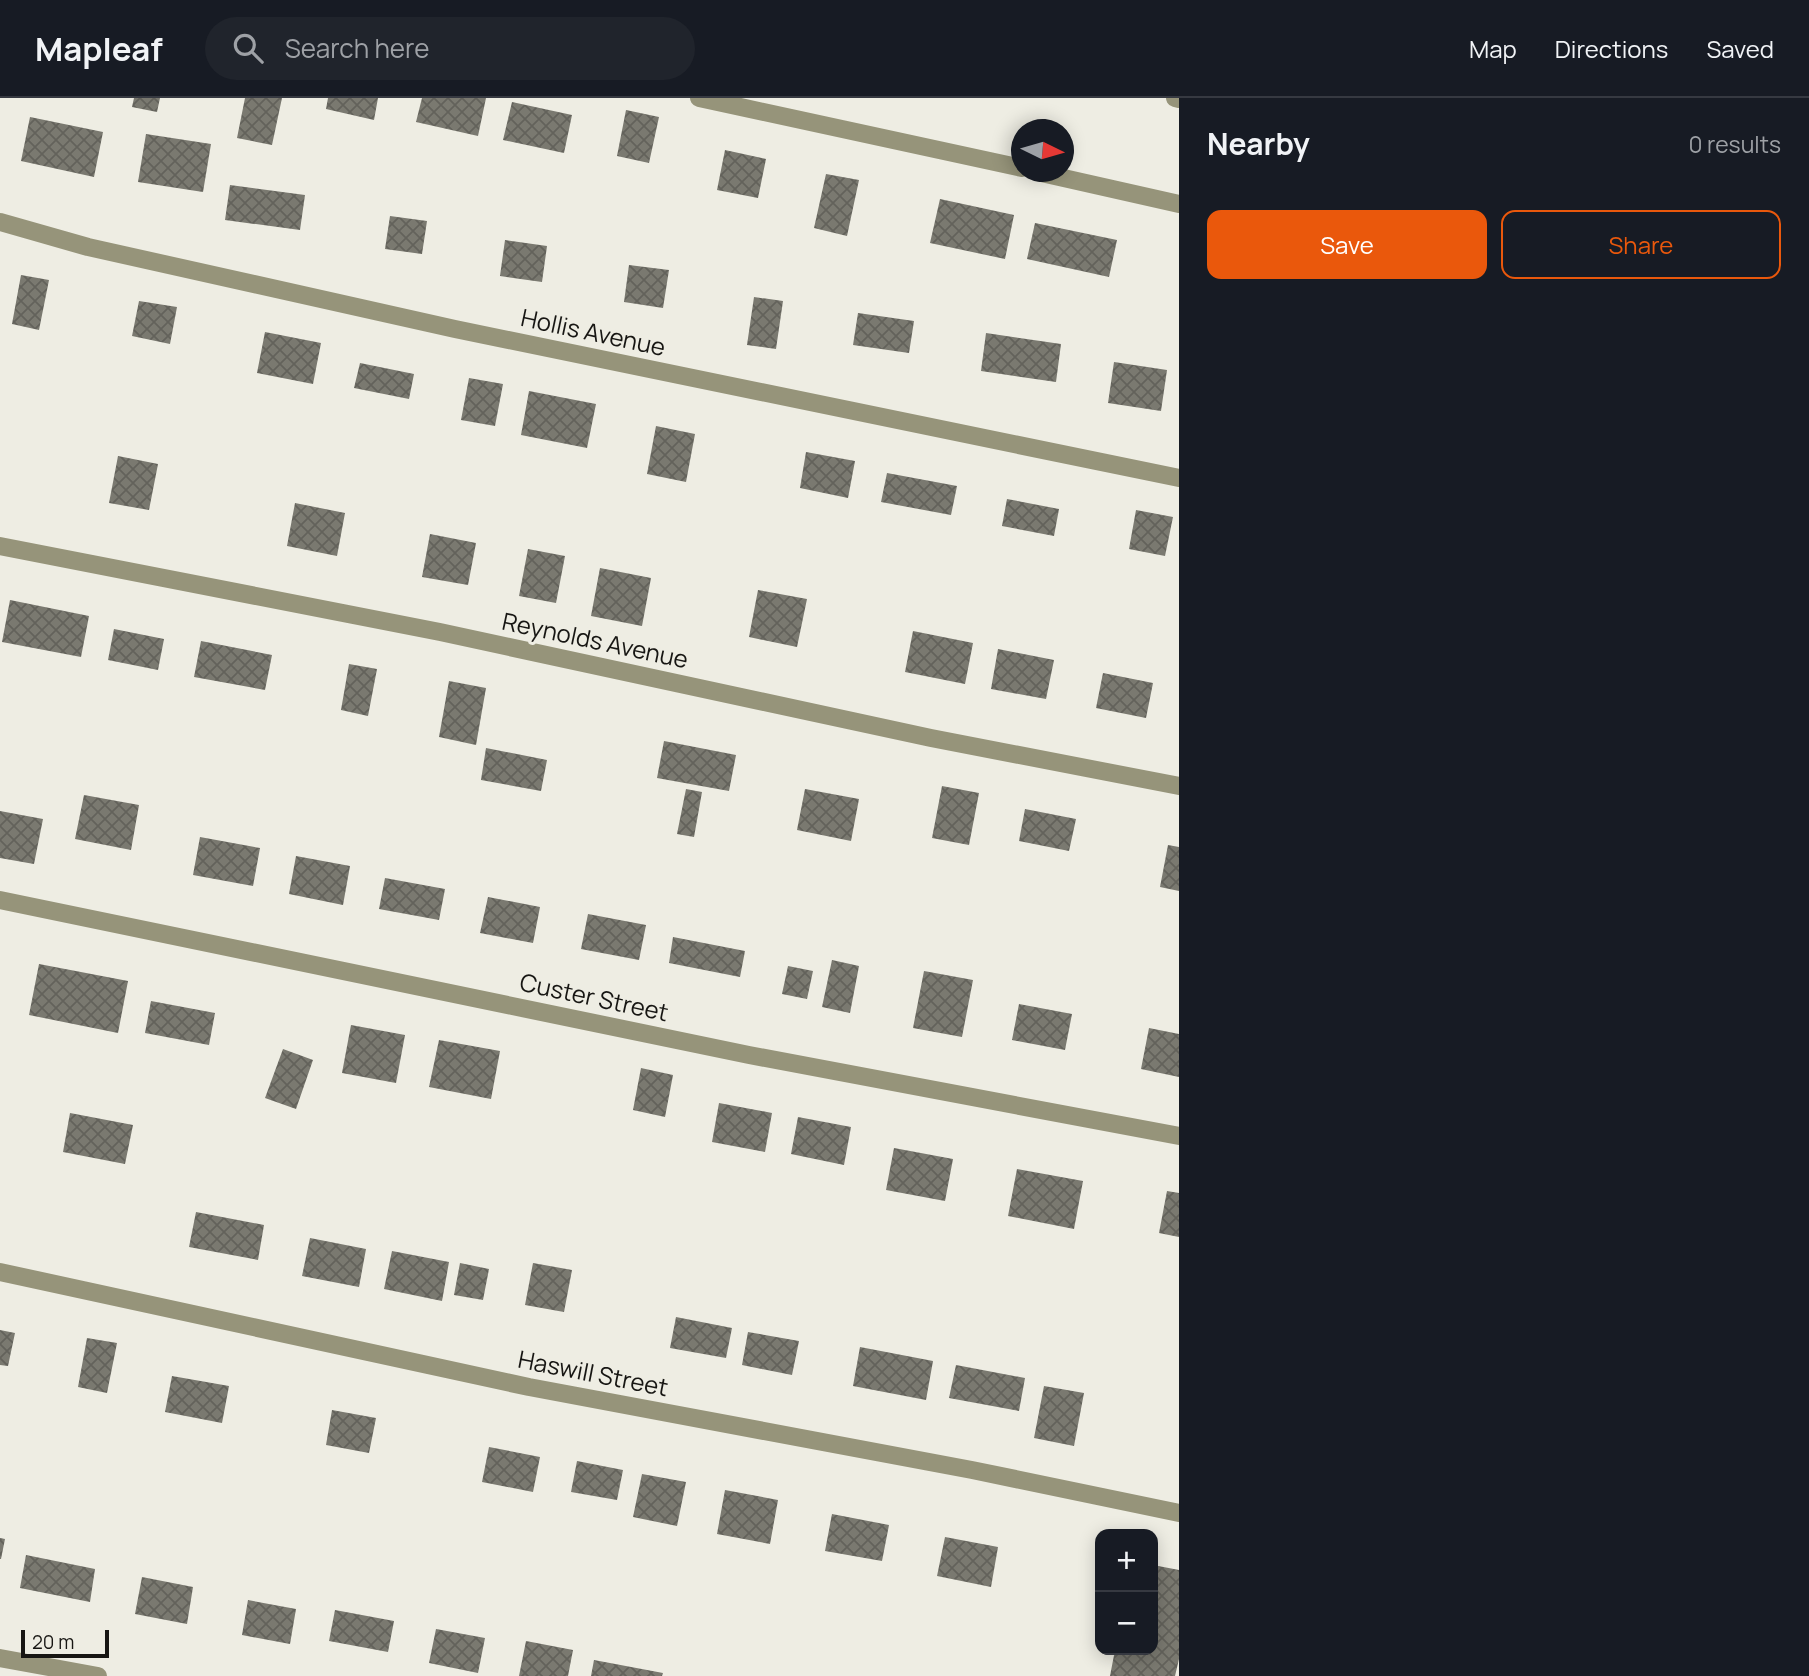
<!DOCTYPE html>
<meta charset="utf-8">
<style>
:root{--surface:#171b24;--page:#20242c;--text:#f1f3f6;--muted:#9ea1a6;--line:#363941;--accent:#ea580c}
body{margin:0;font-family:Manrope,sans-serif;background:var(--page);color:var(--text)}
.controls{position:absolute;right:21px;bottom:21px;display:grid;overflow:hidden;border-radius:14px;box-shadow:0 4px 18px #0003}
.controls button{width:63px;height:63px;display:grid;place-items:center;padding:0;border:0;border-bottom:2px solid var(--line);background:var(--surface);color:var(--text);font:35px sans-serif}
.compass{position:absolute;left:1011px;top:21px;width:63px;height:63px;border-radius:50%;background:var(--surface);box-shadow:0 4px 18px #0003;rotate:95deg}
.scale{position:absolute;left:21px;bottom:18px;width:88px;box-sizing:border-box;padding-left:7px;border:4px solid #171613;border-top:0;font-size:19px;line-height:24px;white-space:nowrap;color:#171613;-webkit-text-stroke:5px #eeede3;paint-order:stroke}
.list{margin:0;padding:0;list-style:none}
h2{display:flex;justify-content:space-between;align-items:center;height:91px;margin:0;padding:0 28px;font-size:30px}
h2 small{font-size:23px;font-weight:400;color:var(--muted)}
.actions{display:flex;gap:14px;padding:21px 28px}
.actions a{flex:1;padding:16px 0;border:2px solid var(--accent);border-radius:14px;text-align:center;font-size:24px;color:var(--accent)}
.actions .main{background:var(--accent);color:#fff}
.icon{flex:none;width:38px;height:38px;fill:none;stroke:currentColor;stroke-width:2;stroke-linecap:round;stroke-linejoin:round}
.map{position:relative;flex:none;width:1179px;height:1578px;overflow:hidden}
header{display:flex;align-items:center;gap:42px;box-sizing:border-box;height:98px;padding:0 35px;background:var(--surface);border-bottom:2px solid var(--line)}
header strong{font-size:33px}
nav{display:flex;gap:38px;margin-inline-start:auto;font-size:24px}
.search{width:490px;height:63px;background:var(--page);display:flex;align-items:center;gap:18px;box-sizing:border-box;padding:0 24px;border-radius:38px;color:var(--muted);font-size:26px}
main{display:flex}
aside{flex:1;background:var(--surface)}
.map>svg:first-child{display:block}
.building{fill:url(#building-cross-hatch)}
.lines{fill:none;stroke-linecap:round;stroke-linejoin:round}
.street{stroke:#96947a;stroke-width:18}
.labels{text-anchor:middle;stroke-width:6;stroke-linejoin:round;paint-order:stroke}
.street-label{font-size:24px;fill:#171613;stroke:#eeede3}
</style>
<header>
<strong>Mapleaf</strong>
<div class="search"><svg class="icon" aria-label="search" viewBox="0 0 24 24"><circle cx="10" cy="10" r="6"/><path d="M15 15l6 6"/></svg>Search here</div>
<nav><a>Map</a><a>Directions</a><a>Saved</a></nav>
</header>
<main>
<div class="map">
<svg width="1179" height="1578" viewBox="0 0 1179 1578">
<defs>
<pattern id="building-cross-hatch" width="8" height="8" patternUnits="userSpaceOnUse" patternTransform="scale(1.75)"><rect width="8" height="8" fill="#7a7970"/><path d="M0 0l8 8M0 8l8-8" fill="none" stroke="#63625b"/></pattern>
</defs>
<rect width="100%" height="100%" fill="#eeede3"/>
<path class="building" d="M134,0h26l-3,14 -25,-5z
M245,0h37l-10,47 -35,-7z
M328,0h50l-4,22 -48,-11z
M422,0h64l-8,38 -62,-14z
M512,4l60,13 -8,38 -61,-13z
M626,12l33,7 -10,46 -32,-7z
M30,19l73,15 -9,45 -73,-16z
M146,36l65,10 -8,48 -65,-10z
M725,52l41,9 -8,39 -41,-8z
M826,76l33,6 -12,56 -33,-8z
M230,87l75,10 -5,35 -75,-10z
M940,101l74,16 -9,44 -75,-16z
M390,118l37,5 -5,33 -37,-5z
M1035,125l82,17 -8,37 -82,-18z
M505,142l42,6 -5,36 -42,-6z
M629,167l40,5 -6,38 -39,-6z
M21,177l28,5 -10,50 -27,-6z
M754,199l29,4 -7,48 -29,-4z
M139,203l38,6 -7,37 -38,-8z
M858,215l56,8 -5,32 -56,-8z
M265,234l56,11 -8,41 -56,-11z
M986,235l75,11 -5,38 -75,-11z
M1114,264l53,8 -6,41 -53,-8z
M360,265l54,11 -5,25 -55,-11z
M469,280l34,6 -8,42 -34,-6z
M529,293l67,13 -9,44 -66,-13z
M656,328l39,8 -9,48 -39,-8z
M806,354l49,9 -7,37 -48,-10z
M118,358l40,8 -9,46 -40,-7z
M887,375l70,13 -6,29 -70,-13z
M1007,401l52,10 -5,27 -52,-10z
M295,405l50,10 -8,43 -50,-10z
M1136,412l37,7 -8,39 -36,-7z
M430,436l46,9 -8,42 -46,-8z
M528,451l37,7 -9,47 -37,-7z
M600,470l51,10 -9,48 -51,-10z
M758,492l49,9 -10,48 -48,-10z
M10,502l79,16 -8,41 -79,-15z
M114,531l50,10 -6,31 -50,-10z
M913,533l60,12 -8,41 -60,-12z
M201,543l71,14 -7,35 -71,-13z
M998,551l56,11 -8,39 -55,-10z
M349,566l28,5 -9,47 -27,-6z
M1103,575l50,10 -7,35 -50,-10z
M449,583l37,7 -10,57 -37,-8z
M664,643l72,14 -7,36 -72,-13z
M486,650l61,12 -6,31 -60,-11z
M942,688l37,7 -10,52 -37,-7z
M686,691l16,3 -8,45 -17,-3z
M805,691l54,10 -8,42 -54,-11z
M84,697l55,10 -8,45 -56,-11z
M1025,711l51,10 -7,32 -50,-10z
M0,713l43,8 -9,45 -34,-6z
M200,739l60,11 -7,38 -60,-11z
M1168,747l11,2v44l-19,-4z
M296,758l54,10 -7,39 -54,-11z
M385,780l60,11 -6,31 -60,-11z
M488,799l52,10 -7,36 -53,-10z
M588,816l58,11 -7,35 -58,-11z
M673,839l72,14 -5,26 -71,-14z
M832,862l27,6 -9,47 -28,-6z
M39,866l89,17 -10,52 -89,-18z
M788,868l25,5 -6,28 -25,-5z
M924,873l49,9 -11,57 -49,-9z
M151,903l64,12 -6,32 -64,-12z
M1019,906l53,10 -7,36 -53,-10z
M351,927l54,10 -9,48 -54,-10z
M1149,930l30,6v43l-38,-8z
M439,942l61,11 -9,48 -62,-12z
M283,951l30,11 -17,49 -31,-11z
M641,970l32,7 -8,42 -32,-7z
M719,1005l53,10 -7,39 -53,-10z
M70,1015l63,12 -8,39 -62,-12z
M798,1019l53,10 -7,38 -53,-11z
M894,1050l59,11 -8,42 -59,-11z
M1017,1071l66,12 -9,48 -66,-13z
M1167,1093l12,2v44l-20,-4z
M196,1114l68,13 -6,35 -69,-13z
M310,1140l56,11 -7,38 -57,-11z
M392,1153l57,11 -7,39 -58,-12z
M460,1165l29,6 -6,31 -29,-5z
M533,1165l39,7 -8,42 -39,-7z
M676,1219l56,11 -6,30 -56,-10z
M0,1232l15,3 -7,33 -8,-1z
M748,1234l51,9 -7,34 -50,-10z
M87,1240l30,5 -10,50 -29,-6z
M860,1249l73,14 -7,39 -73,-14z
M956,1267l69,13 -6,33 -70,-13z
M172,1278l57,10 -7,37 -57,-11z
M1044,1288l40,7 -10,53 -40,-8z
M332,1312l44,8 -7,35 -43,-8z
M489,1349l51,10 -7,35 -51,-10z
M577,1363l46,9 -6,30 -46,-8z
M642,1376l44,8 -9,44 -44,-9z
M725,1392l53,10 -8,44 -53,-10z
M832,1416l57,11 -7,36 -57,-10z
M945,1439l53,10 -7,40 -54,-11z
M0,1440l5,1 -4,20h-1z
M26,1457l69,14 -5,33 -70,-14z
M1153,1467l26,5v89l-4,17h-65l5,-26h38z
M142,1479l51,10 -6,37 -52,-10z
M248,1502l48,9 -6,35 -48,-9z
M335,1512l59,11 -6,31 -59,-11z
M436,1531l49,9 -7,35 -49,-10z
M526,1543l47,9 -5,26h-49z
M594,1562l69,13 -1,3h-71z"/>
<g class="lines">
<path class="street" d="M699,0l323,70
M1175,0l4,1
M1037,74l142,32
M0,124l88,25 367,82 724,149
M0,448l440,86 491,106 248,48
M0,802l749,155 430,81
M0,1174l529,115 443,83 207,43
M0,1560l98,18"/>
</g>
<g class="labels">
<g class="street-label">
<text transform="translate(593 235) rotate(12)" y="8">Hollis Avenue</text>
<text transform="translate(595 543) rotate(12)" y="8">Reynolds Avenue</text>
<text transform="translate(594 900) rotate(12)" y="8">Custer Street</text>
<text transform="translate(593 1276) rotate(11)" y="8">Haswill Street</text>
</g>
</g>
</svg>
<div class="controls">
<button>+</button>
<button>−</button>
</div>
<svg class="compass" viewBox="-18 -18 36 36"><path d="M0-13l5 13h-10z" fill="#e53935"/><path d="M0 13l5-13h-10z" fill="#9ea1a6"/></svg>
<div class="scale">20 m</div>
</div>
<aside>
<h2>Nearby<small>0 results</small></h2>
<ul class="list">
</ul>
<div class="actions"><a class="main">Save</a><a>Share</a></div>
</aside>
</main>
